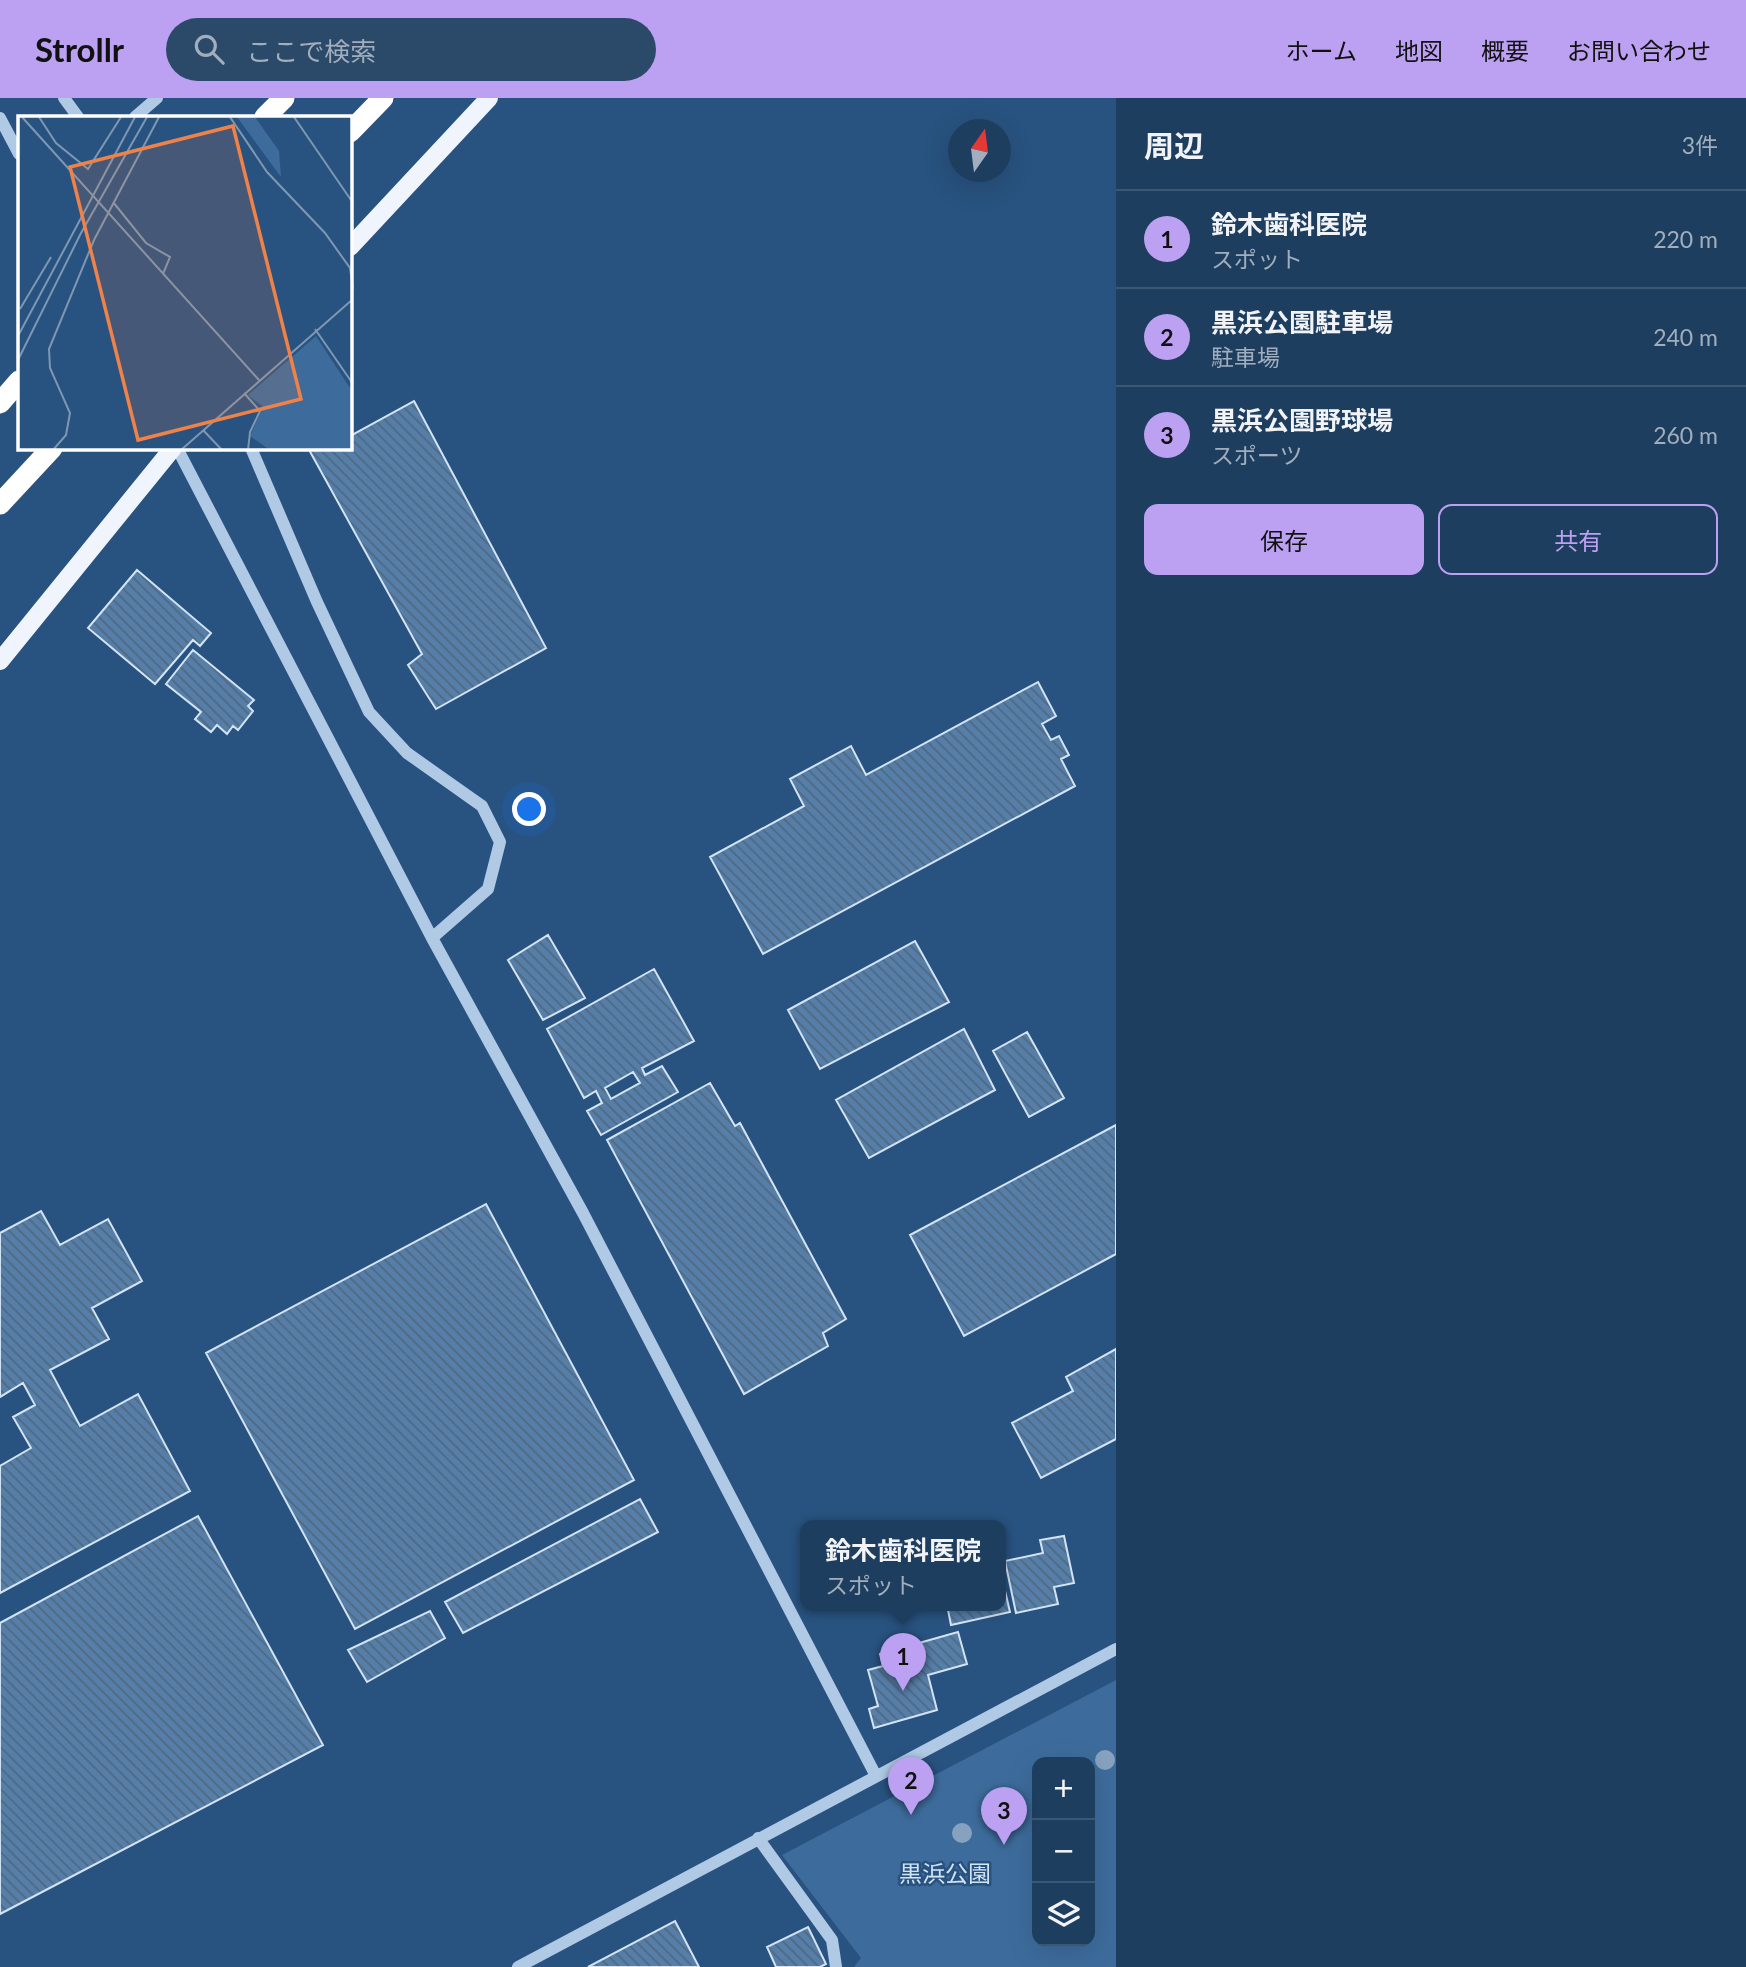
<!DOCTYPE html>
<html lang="ja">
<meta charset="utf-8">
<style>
:root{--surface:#1e3e5f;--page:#2b4968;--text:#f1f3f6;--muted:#a1aebd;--line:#3c5774;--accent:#bca0f2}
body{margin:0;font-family:Lato,"Noto Sans JP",sans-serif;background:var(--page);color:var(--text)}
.controls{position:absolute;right:21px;bottom:21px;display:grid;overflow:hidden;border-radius:14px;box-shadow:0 7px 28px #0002}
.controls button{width:63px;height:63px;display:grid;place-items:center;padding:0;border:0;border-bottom:2px solid var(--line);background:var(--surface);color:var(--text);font:35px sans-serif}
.compass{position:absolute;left:948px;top:21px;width:63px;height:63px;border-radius:50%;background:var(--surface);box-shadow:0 7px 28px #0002;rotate:14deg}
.you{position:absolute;left:530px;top:712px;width:24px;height:24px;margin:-18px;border:5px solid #fff;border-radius:50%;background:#1a73e8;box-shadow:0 0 0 10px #1a73e833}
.badge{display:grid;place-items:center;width:46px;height:46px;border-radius:50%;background:var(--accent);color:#111;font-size:23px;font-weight:700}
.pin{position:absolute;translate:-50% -58px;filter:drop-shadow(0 2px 4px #0008)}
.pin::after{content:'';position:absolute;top:37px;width:24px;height:21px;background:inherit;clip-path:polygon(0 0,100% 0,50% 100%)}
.popup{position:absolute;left:800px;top:1422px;width:206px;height:91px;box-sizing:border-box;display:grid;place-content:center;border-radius:14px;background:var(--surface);filter:drop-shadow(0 2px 5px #0005);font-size:23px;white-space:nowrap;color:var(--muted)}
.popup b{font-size:26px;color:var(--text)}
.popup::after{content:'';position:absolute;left:50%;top:100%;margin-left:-14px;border:14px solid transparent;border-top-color:var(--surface)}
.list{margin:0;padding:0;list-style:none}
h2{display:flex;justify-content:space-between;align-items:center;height:91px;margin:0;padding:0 28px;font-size:30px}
h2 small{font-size:23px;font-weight:400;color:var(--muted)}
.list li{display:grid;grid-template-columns:46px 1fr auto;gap:21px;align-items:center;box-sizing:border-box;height:98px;padding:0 28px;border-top:2px solid var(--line)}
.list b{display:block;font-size:26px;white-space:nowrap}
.list p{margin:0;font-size:23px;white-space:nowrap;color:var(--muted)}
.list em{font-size:23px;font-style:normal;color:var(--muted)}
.actions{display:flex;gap:14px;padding:21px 28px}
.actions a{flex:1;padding:16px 0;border:2px solid var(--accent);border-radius:14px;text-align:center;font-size:24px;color:var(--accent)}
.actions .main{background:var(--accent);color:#111}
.icon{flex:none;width:38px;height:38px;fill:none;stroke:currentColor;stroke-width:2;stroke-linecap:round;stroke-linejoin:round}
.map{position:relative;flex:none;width:1116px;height:1869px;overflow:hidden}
header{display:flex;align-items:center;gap:42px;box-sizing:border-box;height:98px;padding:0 35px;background:var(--accent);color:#111}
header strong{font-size:33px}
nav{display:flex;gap:38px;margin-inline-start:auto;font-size:24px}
.search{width:490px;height:63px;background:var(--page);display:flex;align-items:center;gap:18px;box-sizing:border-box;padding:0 24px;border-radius:38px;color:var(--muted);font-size:26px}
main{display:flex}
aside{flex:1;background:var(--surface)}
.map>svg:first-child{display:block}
.green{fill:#3d6c9c;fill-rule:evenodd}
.building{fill:url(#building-back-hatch);stroke:#d2e3f4;stroke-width:2;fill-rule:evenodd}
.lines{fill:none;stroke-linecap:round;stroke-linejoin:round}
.minor{stroke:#b0cae5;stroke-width:12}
.major{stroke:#f0f5fd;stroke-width:18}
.highway{stroke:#fff;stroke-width:21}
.tree{fill:#86a2bf}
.labels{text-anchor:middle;stroke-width:5;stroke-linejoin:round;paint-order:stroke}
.park-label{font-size:23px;fill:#d2e3f4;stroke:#28527f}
.inset-road{fill:none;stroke:#7e97b2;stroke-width:2}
.view{fill:#ee8249;fill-opacity:0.15;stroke:#ee8249;stroke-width:3.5}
.inset-edge{fill:none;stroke:#fff;stroke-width:3.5}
</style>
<header>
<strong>Strollr</strong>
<div class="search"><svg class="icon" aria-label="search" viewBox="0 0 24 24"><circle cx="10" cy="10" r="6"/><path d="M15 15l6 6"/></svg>ここで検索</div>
<nav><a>ホーム</a><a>地図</a><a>概要</a><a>お問い合わせ</a></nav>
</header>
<main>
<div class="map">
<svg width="1116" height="1869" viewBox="0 0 1116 1869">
<defs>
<pattern id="building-back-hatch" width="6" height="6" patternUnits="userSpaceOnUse" patternTransform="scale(1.75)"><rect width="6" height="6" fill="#557ea9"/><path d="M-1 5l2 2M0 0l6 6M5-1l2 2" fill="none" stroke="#51687f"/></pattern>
</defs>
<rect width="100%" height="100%" fill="#28527f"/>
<path class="green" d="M1116,1582v287h-262l7,-9 -79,-103zM1037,1664h53v179h-53z"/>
<path class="building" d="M414,303l132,247 -110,61 -28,-44 14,-11 -114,-206h42v-12z
M137,472l74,63 -11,13 -7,-6 -38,44 -67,-56z
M193,552l61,50 -6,6 5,5 -15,19 -5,-4 -6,8 -10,-9 -6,7 -16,-13 6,-7 -35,-28z
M1038,584l18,34 -14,8 9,16 8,-4 10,19 -8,4 14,27 -312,168 -53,-97 94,-51 -14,-27 61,-33 15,29z
M548,837l37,63 -42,22 -35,-60z
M915,843l34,61 -129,67 -32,-59z
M654,871l40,72 -52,27 3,7 17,-9 16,26 -77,43 -14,-24 15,-8 -6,-12 -12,7 -37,-69zM633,974l7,11 -29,16 -6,-11z
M964,931l31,61 -126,68 -33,-58z
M1027,934l37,66 -35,19 -36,-66z
M710,985l25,43 5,-3 106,196 -23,14 5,13 -84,48 -137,-254z
M1116,1027v129l-152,82 -54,-101z
M486,1106l148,276 -279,149 -149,-276z
M41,1113l19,34 48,-26 34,62 -50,27 17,31 -59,31 30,56 58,-32 52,97 -190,102v-127l31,-18 -18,-31 22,-12 -12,-22 -23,14v-164z
M1116,1251v90l-75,39 -29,-55 61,-32 -7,-14z
M640,1401l18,33 -195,101 -18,-31z
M198,1418l125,229 -323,169v-291z
M1064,1438l10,47 -20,4 4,17 -42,9 -11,-52 38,-8 -3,-13z
M1002,1480l8,34 -59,13 -4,-20h54z
M430,1513l15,27 -78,44 -19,-32z
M958,1534l9,32 -39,11 9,35 -63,18 -5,-19 9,-3 -10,-36 15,-4 -3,-12z
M675,1823l24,46h-111z
M808,1829l18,37 -6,3h-44l-9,-20z"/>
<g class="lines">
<path class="minor" d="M64,0l14,19
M135,19l22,-19
M0,20l19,36
M177,350l255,490 151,275 293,563
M251,350l66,154 52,110 38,41 75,53 18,36 -12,47 -56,49
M758,1740l74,102 4,27
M518,1869l598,-318"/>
<path class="major" d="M350,149l139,-149
M0,563l173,-213"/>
<path class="highway" d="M265,19l19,-19
M350,34l33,-34
M0,305l19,-22
M0,406l52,-56"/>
</g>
<g class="tree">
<circle cx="1105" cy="1662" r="10"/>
<circle cx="998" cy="1717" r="10"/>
<circle cx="962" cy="1735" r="10"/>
</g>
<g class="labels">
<g class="park-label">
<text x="945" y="1784">黒浜公園</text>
</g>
</g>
<g transform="translate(18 18)">
<rect width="334" height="334" fill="#28527f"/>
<path d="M219,1h18l24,34 2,26zM298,220l36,55v59h-82l-20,-14 13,-29 -15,-12z" fill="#3d6c9c"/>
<path class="inset-road" d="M4,1l237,263M21,1l17,26 32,26 33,-52M212,1l37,55 58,61 25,35 3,21M276,1l59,86M95,86l33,41 24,14 -7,17M2,193l31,-52M297,213l38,55M0,220l117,-219M0,244l63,-127 66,-116M226,277l16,18 -10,21 -2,18M185,314l19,20M35,334l13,-15 4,-22 -20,-45 -1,-19 45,-109 65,-123M163,334l172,-151"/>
<path class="view" d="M215,10l68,273 -163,41 -68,-273z"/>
<rect width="334" height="334" class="inset-edge"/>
</g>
</svg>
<div class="controls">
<button>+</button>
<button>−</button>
<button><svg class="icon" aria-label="layers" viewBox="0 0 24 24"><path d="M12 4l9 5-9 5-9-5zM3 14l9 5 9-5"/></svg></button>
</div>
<svg class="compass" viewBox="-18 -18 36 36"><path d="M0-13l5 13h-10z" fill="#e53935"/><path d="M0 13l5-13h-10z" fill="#a1aebd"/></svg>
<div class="you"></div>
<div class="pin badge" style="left:903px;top:1593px">1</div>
<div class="popup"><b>鈴木歯科医院</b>スポット</div>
<div class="pin badge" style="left:911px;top:1717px">2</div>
<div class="pin badge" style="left:1004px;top:1747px">3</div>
</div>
<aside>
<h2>周辺<small>3件</small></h2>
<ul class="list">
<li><span class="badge">1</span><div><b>鈴木歯科医院</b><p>スポット</p></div><em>220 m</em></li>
<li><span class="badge">2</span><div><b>黒浜公園駐車場</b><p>駐車場</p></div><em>240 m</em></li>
<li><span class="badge">3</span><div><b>黒浜公園野球場</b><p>スポーツ</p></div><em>260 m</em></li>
</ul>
<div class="actions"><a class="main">保存</a><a>共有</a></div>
</aside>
</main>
